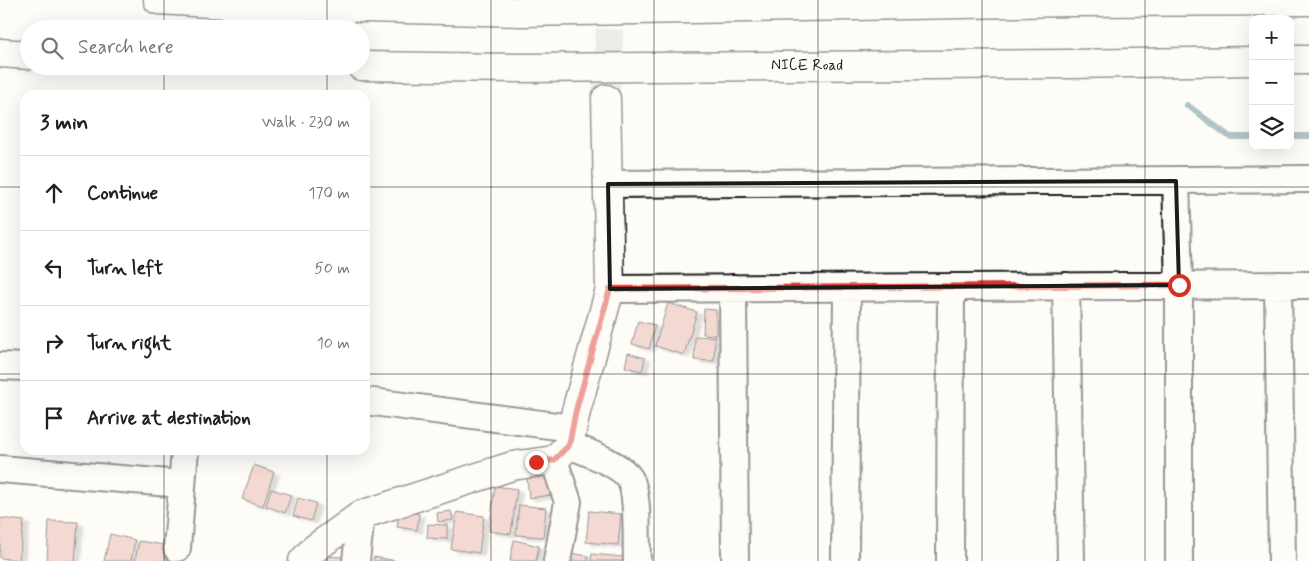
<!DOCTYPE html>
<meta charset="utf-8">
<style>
:root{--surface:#fff;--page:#f6f6f6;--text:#202124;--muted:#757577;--line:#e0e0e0}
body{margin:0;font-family:Mynerve,sans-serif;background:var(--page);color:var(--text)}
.controls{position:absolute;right:15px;top:15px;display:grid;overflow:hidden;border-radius:10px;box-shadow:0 5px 20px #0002}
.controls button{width:45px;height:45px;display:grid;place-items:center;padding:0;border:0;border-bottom:1px solid var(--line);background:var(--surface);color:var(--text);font:25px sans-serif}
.stop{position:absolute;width:15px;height:15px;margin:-11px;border:4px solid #d93025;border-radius:50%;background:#fff}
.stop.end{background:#d93025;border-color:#fff;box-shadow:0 1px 5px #0008}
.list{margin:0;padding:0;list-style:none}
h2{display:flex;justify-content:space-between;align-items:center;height:65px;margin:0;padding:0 20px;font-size:21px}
h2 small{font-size:16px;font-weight:400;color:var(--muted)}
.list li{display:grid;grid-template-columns:32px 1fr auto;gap:15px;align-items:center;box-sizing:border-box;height:75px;padding:0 20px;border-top:1px solid var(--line)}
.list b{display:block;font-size:19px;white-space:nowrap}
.list em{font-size:16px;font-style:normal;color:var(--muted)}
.icon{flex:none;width:28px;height:28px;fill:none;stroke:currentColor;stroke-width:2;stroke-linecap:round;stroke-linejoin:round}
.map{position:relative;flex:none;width:1309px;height:561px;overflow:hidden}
.search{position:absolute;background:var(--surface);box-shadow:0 5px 20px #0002;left:20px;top:20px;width:350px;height:55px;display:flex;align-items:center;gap:12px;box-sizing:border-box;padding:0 18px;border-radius:28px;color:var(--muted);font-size:19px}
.panel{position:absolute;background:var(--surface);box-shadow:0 5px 20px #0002;left:20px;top:90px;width:350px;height:365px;border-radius:15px}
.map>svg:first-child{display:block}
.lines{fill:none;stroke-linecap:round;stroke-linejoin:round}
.stream{stroke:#53818c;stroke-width:6}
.building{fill:#e9afa4;stroke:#1c1c1c;filter:url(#shadow)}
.tertiary-tunnel{stroke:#dbdad6;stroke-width:28;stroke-dasharray:28 14;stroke-linecap:butt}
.minor-casing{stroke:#1c1c1c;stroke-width:30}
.tertiary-casing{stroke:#1c1c1c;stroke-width:31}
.motorway-casing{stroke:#1c1c1c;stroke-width:31}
.minor{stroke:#fdfcf7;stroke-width:26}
.tertiary{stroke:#fdfcf7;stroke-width:28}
.motorway{stroke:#fdfcf7;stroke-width:28}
.route{stroke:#d93025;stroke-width:6}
.marked{fill:none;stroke:#1c1c1c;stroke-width:4;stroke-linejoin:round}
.grid{fill:none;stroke:#1c1c1c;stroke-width:1;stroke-opacity:0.55}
.labels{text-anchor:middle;stroke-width:4;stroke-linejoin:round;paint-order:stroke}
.street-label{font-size:15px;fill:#1c1c1c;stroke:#fdfcf7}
</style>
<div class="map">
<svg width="1309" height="561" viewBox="0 0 1309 561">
<defs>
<filter id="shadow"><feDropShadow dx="5.5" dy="3" stdDeviation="1" flood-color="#0004"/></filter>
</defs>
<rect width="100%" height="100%" fill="#fdfcf7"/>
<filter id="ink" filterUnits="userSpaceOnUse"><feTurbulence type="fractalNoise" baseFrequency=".02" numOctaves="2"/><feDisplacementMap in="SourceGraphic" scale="10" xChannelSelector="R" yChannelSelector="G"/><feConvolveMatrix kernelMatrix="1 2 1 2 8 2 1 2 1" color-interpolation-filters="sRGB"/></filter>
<g filter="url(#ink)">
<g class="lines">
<path class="stream" d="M1187,105l43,32h23
M1290,136h19"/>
</g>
<path class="building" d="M668,303l29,9 -13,43 -29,-9z
M704,309l12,1v25l-13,-1z
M638,321l17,4 -6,24 -17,-5z
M695,336l20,1 -1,24 -20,-1z
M628,353l17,5 -3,13 -17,-4z
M254,465l20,7 -11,34 -21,-7z
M550,476l1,19 -22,3 -2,-20z
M495,486l22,3 -6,45 -22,-3z
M271,489l20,6 -6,18 -19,-7z
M298,498l18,5 -5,18 -18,-5z
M519,505l27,3 -3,29 -27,-2z
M399,511l20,3 -2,16 -20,-3z
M451,511l2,9 -15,2 -1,-9z
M589,511l32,3 -3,31 -32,-3z
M457,512l27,4 -5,37 -28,-4z
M0,518l24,3 -5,39 -19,-2z
M49,521l29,1 -3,39h-28z
M428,524l19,1v14l-20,-1z
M110,534l25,6 -4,21h-27z
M514,540l25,6 -3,15h-26z
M139,541l31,5 -3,15h-32z
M570,553l18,3v5h-20z
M592,554l31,3v4h-32z
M328,556l26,2v3h-26z
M374,557l23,4h-24z"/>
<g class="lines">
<path class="tertiary-tunnel" d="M606,99l5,-99"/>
<defs>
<path id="minor" d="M1176,181l3,104v276
M608,184l701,-5
M1278,285l4,276
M1066,286l5,275
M733,288l2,273
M610,289l699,-4
M0,366l25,1
M365,401l207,27
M569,445c17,7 52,19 61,34 9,16 6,63 7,82
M554,460l14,42 -11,59
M0,469l182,15
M177,548l8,-98
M356,561l5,-46
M845,561l2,-273
M950,561l1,-274"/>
<path id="tertiary" d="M303,561l11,-12 47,-34 151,-49 42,-6 15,-15 7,-34 34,-122 -4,-190"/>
<path id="motorway" d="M158,0l88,5 276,7 548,-10 239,-1
M0,53l29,2
M1290,60h19
M361,66l161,2 548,-4 183,-3"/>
</defs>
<use href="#minor" class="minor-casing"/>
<use href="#tertiary" class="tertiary-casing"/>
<use href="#motorway" class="motorway-casing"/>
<use href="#minor" class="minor"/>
<use href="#tertiary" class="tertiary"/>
<use href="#motorway" class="motorway"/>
</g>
</g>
<g class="lines" filter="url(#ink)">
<path class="route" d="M536,462l18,-2 15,-15 7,-35 34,-121 569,-4"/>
</g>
<path d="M0 0H1309V561H0ZM1176,181l3,104 -569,4 -2,-105z" fill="#fdfcf7" fill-opacity=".55" fill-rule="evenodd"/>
<path class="marked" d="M1176,181l3,104 -569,4 -2,-105z"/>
<path class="grid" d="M164,0v29M327,0v29M491,0v561M654,0v561M818,0v561M982,0v561M1145,0v561M164,66v29M327,66v29M0,187h25M365,187h944M0,374h25M365,374h944M164,450v111M327,450v111"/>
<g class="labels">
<g class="street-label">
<text x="807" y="70">NICE Road</text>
</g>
</g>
</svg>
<div class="controls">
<button>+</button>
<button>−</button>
<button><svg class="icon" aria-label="layers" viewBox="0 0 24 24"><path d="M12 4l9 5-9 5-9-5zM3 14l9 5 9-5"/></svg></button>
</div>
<div class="stop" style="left:1179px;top:285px"></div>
<div class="stop end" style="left:536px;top:462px"></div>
<div class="search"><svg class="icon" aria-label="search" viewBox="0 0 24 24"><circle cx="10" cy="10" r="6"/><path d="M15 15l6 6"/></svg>Search here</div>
<section class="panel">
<h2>3 min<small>Walk · 230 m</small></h2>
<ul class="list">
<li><svg class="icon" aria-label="ahead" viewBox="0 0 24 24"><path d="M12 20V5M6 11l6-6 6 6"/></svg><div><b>Continue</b></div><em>170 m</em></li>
<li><svg class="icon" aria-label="left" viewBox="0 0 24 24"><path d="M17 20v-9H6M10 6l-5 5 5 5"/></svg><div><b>Turn left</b></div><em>50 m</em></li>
<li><svg class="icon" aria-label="right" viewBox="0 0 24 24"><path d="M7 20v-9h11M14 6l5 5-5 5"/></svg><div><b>Turn right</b></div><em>10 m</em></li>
<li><svg class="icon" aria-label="arrive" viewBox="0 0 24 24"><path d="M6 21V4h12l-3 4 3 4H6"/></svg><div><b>Arrive at destination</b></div></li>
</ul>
</section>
</div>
